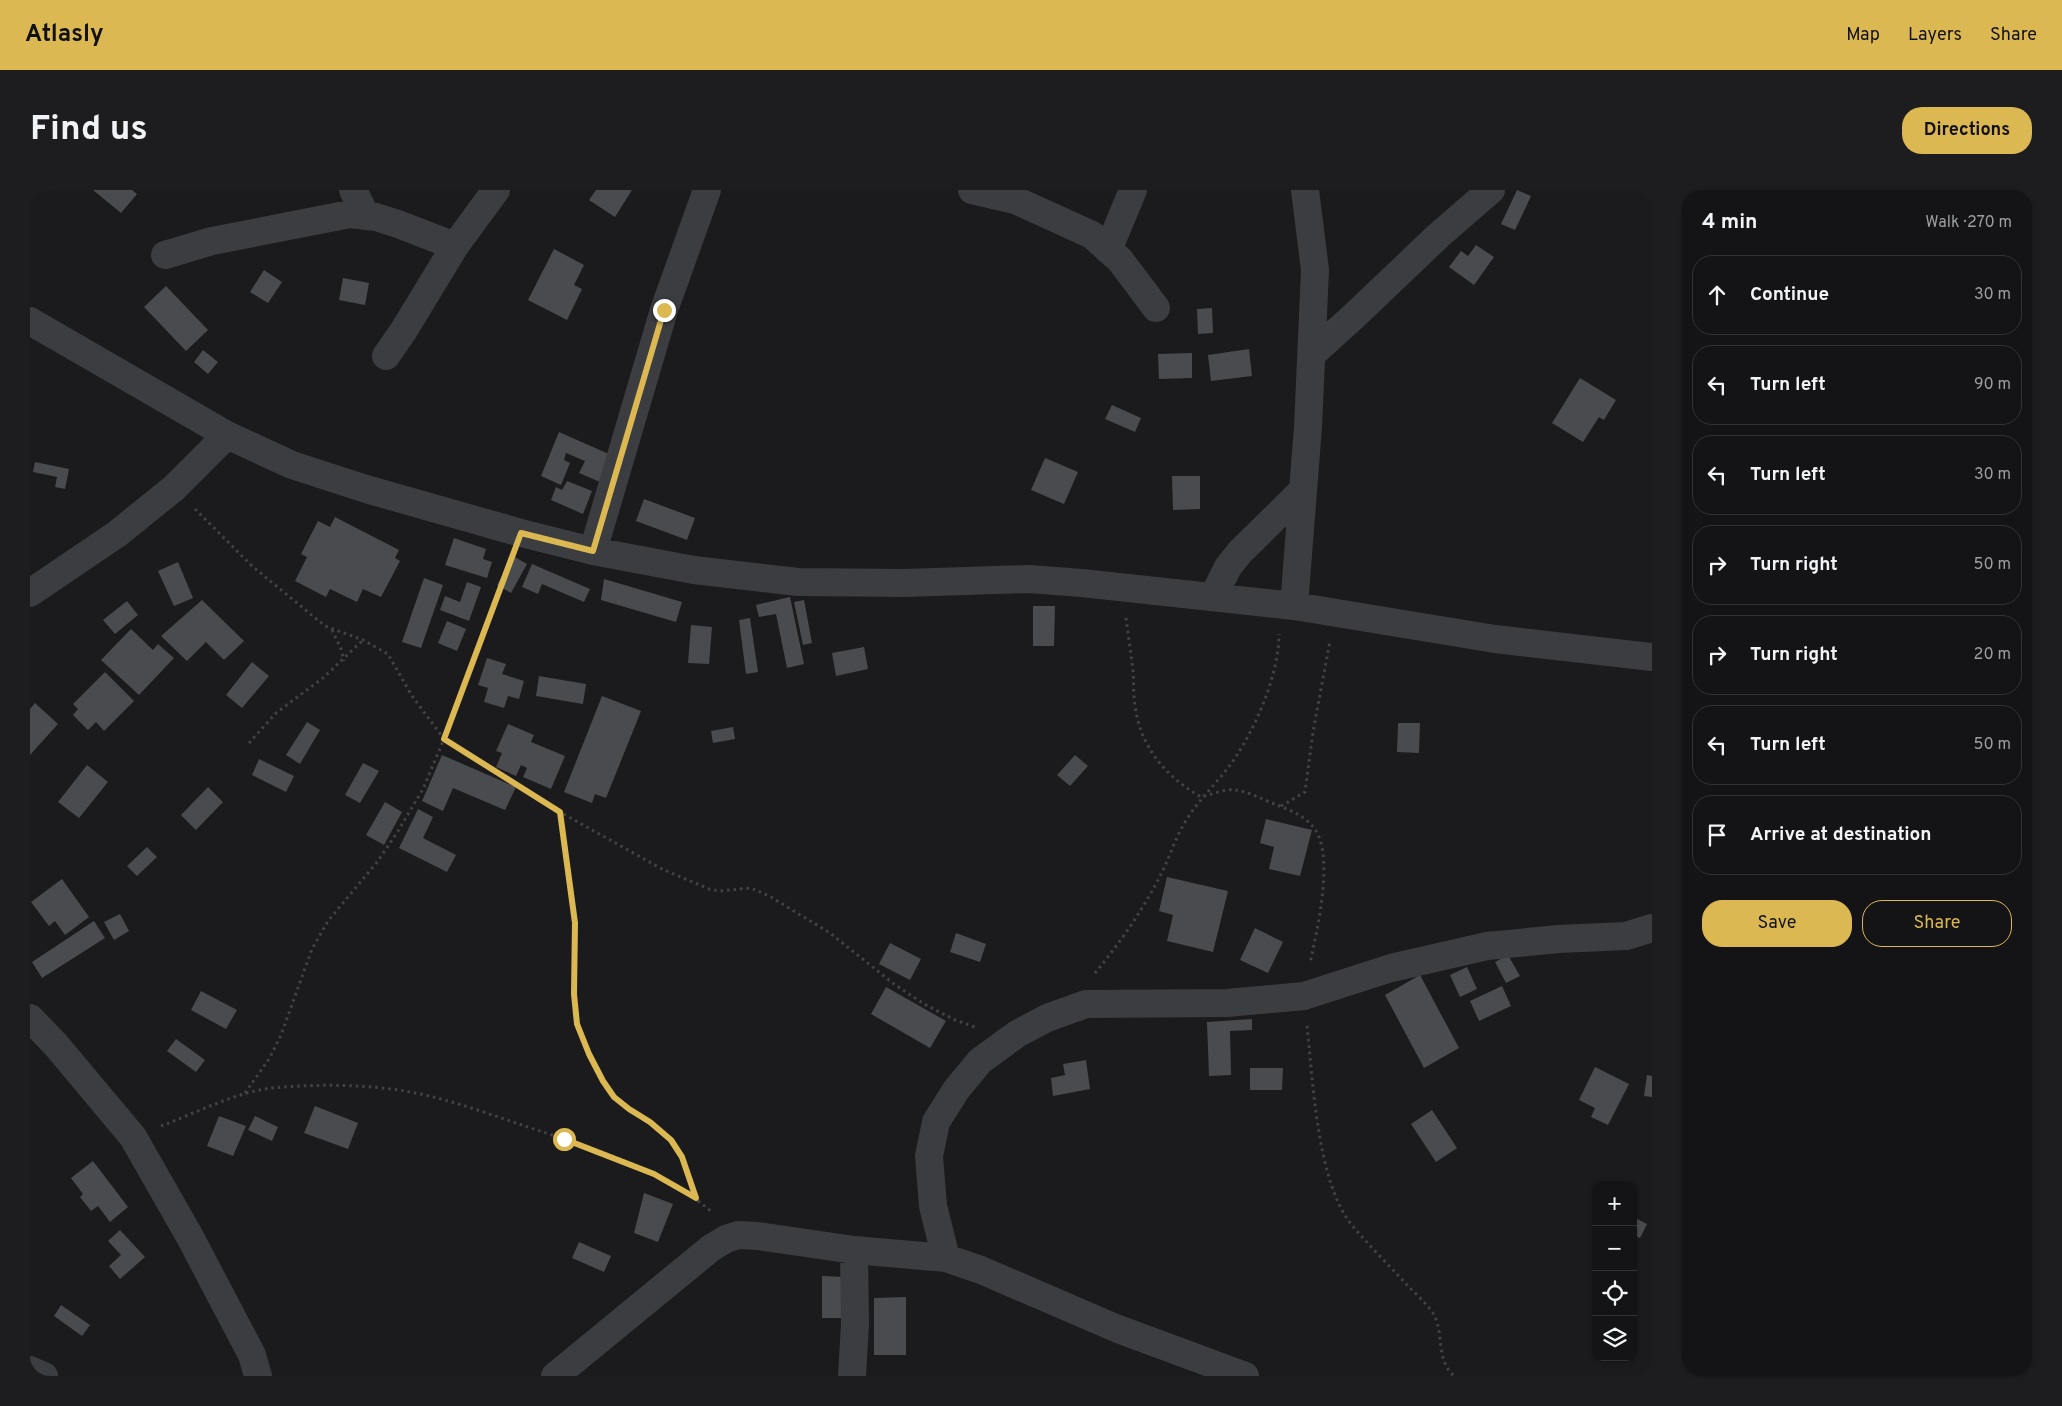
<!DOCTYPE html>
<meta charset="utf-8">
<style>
:root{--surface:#141416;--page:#1d1d1f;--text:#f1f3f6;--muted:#9d9ea1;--line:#333335;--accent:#dcb853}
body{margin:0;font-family:Overpass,sans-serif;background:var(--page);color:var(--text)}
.controls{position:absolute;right:15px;bottom:15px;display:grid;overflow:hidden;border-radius:10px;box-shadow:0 1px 4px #0004}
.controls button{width:45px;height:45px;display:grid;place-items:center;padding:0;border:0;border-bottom:1px solid var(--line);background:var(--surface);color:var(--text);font:25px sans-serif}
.stop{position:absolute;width:15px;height:15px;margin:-11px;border:4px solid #dcb853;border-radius:50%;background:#fff}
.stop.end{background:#dcb853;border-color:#fff;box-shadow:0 1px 5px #0008}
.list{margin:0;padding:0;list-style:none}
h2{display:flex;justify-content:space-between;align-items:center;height:65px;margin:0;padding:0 20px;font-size:21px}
h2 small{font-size:16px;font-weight:400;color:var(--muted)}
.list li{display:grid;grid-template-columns:32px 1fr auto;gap:15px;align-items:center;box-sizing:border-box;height:80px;margin:0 10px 10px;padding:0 10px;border:1px solid var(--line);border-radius:20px}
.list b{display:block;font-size:19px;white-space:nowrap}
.list em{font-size:16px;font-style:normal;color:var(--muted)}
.actions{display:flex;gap:10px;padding:15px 20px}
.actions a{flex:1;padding:11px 0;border:1px solid var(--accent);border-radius:20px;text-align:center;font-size:18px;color:var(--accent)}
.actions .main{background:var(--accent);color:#111}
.icon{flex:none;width:28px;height:28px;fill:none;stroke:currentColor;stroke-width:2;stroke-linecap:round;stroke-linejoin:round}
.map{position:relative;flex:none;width:1622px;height:1186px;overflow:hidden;border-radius:20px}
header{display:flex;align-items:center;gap:30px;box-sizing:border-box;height:70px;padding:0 25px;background:var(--accent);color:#111}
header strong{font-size:24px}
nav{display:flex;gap:28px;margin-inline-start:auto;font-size:18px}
.intro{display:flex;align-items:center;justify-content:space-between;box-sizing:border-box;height:120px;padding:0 30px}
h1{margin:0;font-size:35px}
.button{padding:12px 22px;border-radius:20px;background:var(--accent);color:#111;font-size:18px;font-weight:700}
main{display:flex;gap:30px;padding:0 30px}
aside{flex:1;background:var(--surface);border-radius:20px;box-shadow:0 1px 4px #0004}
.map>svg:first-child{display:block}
.building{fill:#4a4b4e}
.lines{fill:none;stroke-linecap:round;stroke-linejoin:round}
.path{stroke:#424348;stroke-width:3;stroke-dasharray:2.5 4;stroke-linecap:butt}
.minor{stroke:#3c3d41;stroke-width:28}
.route{stroke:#dcb853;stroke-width:6}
</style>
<header>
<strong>Atlasly</strong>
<nav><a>Map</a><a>Layers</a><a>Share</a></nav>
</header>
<div class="intro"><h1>Find us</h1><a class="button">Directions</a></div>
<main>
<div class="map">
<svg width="1622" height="1186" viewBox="0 0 1622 1186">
<rect width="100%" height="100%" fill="#1b1b1d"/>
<path class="building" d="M63,0h39l5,4 -16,19z
M566,0h36l-17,27 -26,-17z
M1487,0l14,6 -16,34 -14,-6z
M1446,55l18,12 -20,28 -25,-18 12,-16 7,5z
M524,59l30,16 -10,20 8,4 -15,31 -39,-20z
M234,80l18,12 -14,21 -18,-11z
M313,88l26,5 -4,22 -26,-5z
M136,96l42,44 -22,21 -42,-44z
M1182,118l1,25 -15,1 -1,-25z
M1219,159l3,27 -41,5 -3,-26z
M173,160l15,12 -10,12 -14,-12z
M1162,163v25l-33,1 -1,-25z
M1550,188l36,22 -12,20 -5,-3 -16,25 -31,-19z
M1082,215l29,13 -6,14 -30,-13z
M529,242l52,23 -11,27 -21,-9 6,-12 -19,-8 -2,7 6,3 -9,22 -20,-9z
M1015,268l33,14 -14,32 -33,-14z
M5,272l34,7 -4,20 -10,-2 2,-10 -24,-5z
M1142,286h28v33l-27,1z
M537,291l25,10 -9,23 -32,-14 5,-13 6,3z
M614,309l51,19 -8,22 -51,-19z
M305,327l64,33 -4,8 5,3 -19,36 -18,-8 -6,13 -27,-13 -4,8 -31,-16 12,-24 -6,-3 17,-33 12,6z
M424,348l32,11 -3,10 9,3 -5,16 -42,-13z
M483,366l14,8 -16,29 -14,-8z
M148,372l15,36 -19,8 -16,-35z
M502,374l58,25 -6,13 -42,-18 -4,10 -16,-7z
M394,388l19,7 -22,63 -19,-6z
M574,389l78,23 -6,20 -75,-22z
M437,392l14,5 -12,34 -29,-11 5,-14 15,6z
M760,407l14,67 -17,4 -11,-54 -17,3 -3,-12z
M172,410l42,41 -20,19 -18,-18 -19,19 -26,-25z
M774,410l8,43 -9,2 -9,-43z
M97,411l11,14 -23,19 -12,-14z
M1003,416h22l-1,40h-21z
M720,428l8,54 -12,2 -7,-54z
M417,431l19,8 -9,22 -19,-8z
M661,435l21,2 -3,37 -21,-1z
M101,439l22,21 5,-6 16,14 -35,37 -38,-35z
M834,457l4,22 -32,7 -4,-23z
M457,468l19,6 -4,10 22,7 -5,18 -11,-3 -4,12 -20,-6 4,-14 -10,-3z
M222,472l17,14 -27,32 -16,-13z
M75,482l29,29 -30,30 -8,-9 -8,8 -15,-15 5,-6 -5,-5z
M509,486l47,8 -3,20 -47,-8z
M572,506l39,15 -35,87 -11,-4 -3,9 -28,-11z
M5,513l23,21 -28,31v-46z
M277,532l13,8 -20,34 -14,-9z
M1368,533h22l-1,30 -22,-1z
M478,534l26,11 -3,7 34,14 -14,33 -28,-12 4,-9 -6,-3 -5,11 -20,-9 6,-14 -6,-2z
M703,537l2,12 -22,4 -2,-12z
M412,565l74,32 -11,23 -52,-22 -10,23 -21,-10z
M1045,565l13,11 -18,20 -13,-11z
M229,569l35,17 -8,16 -34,-17z
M333,573l16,8 -19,32 -15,-8z
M57,575l21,17 -29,36 -21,-16z
M178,597l15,15 -27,28 -15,-15z
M355,612l17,10 -18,33 -18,-10z
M388,619l15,8 -10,21 33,17 -9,17 -48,-24z
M1236,629l46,11 -12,46 -31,-7 5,-22 -14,-4z
M117,657l10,10 -20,19 -10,-10z
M1137,687l61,14 -15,61 -46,-11 6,-26 -14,-4z
M32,689l27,38 -24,18 -10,-14 -6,5 -18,-24z
M90,724l9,17 -15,9 -10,-18z
M64,731l11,17 -63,40 -10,-16z
M1225,738l28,14 -15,31 -28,-13z
M926,743l30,11 -6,18 -30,-10z
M860,753l31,16 -11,21 -31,-16z
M1478,765l12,21 -14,7 -11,-21z
M1437,777l10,22 -17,8 -10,-22z
M1390,785l39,73 -35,20 -39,-73z
M1472,796l9,20 -32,15 -9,-20z
M856,797l60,34 -16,27 -59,-34z
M171,801l36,19 -11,19 -35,-19z
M1222,829v11l-22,1 1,44 -22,1 -2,-54z
M146,849l29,21 -9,12 -29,-21z
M1056,870l4,29 -37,7 -2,-18 14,-3 -2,-11z
M1565,877l34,17 -21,41 -17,-8 4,-9 -16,-8z
M1220,878h33l-1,22h-32z
M1617,885l5,1v21l-8,-1z
M285,916l43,17 -10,26 -44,-16z
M1402,920l25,38 -21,14 -25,-38z
M189,926l27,10 -13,30 -26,-10z
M225,926l23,11 -6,14 -24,-11z
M63,971l35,46 -18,15 -12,-16 -7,5 -11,-14 3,-3 -12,-16z
M614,1003l29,11 -15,38 -24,-9z
M1603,1027l14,7 -7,14 -7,-3z
M90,1040l25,27 -25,22 -11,-13 12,-11 -13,-14z
M549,1052l32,14 -7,16 -32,-14z
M792,1086l22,1 -1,41h-21z
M876,1107v58h-32v-57z
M31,1115l29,20 -8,11 -28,-20z"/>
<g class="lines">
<path class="path" d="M165,319l57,57 73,60 38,14 25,14 24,42 32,43 116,73 102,57 47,20 11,2 31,-3 20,9 59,36 64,51 30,20 31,16 20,7
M1096,428c2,17 5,35 7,53 1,11 0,23 2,34 5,42 31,72 66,92 10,-2 25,-9 34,-7 13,1 28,10 40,14 14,6 29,11 39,24 21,27 3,103 -4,135
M302,440l9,19 3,12
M219,553l27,-30 47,-35 40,-38
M1251,616l24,-14 8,-60 17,-91
M530,622l15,111 -1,71 3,30 12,31 14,26 11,16 15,12 21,13 21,18 11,17 14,41
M1065,783c25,-30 50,-66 67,-101 8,-16 13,-33 22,-48 14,-25 36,-43 51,-66 22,-33 44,-85 44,-124
M1277,836c6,55 10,155 44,198 17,21 38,41 56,61 9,9 19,18 26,28 12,21 2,46 21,63
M215,903l24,-34 12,-24 31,-86 16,-28 50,-60 20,-30 25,-42 21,-50 66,-177
M131,936c35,-13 75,-34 111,-38 43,-4 90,-4 133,3 41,7 81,22 120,35 65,22 135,41 188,87"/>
<path class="minor" d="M323,0l13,26
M942,0l43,10 77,35 28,25 36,48
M1078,60l25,-60
M135,65l47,-14 138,-27 26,3 22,7 57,22
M0,131l197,114 65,30 74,24 155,44 72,18 101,19 104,12 106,1 125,-4 53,4 212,23 201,33 157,18
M1282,164l42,-38 84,-80 53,-46
M356,166l18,-26 51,-84 41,-56
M563,361l71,-241 43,-120
M0,403l87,-59 57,-46 53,-53
M1183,407l15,-30 12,-15 63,-62
M1264,416l14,-179 7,-157 -10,-80
M0,828l26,27 77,92 57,100 62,118 6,21
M916,1068l-13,-52 -4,-50 7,-34 20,-32 24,-29 37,-27 30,-16 39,-14 141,-1 77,-7 87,-28 96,-22 72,-7 67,-3 26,-8
M0,1180l14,6
M525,1186l156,-128 15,-9 12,-4 20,1 96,14 92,8 35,12 137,59 127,47
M822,1186l3,-52 -1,-74"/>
</g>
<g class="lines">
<path class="route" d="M534,949l90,35 42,24 -14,-41 -11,-17 -21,-18 -21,-13 -15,-12 -11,-16 -14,-27 -12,-30 -3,-30 1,-71 -15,-111 -116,-73 77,-206 72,18 71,-241"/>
</g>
</svg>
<div class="controls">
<button>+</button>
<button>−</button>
<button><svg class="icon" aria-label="locate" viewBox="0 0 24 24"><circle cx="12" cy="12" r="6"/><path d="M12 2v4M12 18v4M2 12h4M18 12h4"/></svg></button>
<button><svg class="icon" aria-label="layers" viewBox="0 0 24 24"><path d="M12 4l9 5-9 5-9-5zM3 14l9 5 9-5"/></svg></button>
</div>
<div class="stop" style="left:534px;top:949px"></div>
<div class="stop end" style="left:634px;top:120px"></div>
</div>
<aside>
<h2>4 min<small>Walk · 270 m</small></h2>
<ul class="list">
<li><svg class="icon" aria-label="ahead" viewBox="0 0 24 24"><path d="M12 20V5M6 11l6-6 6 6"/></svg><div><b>Continue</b></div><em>30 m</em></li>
<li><svg class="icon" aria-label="left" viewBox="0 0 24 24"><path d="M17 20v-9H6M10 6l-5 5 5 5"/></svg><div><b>Turn left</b></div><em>90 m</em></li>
<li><svg class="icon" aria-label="left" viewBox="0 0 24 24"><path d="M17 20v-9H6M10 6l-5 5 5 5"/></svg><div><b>Turn left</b></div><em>30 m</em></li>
<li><svg class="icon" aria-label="right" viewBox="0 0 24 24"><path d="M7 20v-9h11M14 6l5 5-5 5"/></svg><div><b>Turn right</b></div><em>50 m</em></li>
<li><svg class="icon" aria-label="right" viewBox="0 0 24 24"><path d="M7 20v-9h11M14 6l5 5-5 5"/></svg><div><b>Turn right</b></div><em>20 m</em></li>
<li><svg class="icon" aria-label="left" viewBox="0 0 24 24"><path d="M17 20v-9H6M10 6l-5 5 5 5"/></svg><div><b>Turn left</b></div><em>50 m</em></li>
<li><svg class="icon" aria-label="arrive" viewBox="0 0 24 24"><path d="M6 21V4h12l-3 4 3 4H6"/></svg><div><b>Arrive at destination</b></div></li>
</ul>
<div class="actions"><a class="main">Save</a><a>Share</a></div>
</aside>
</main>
